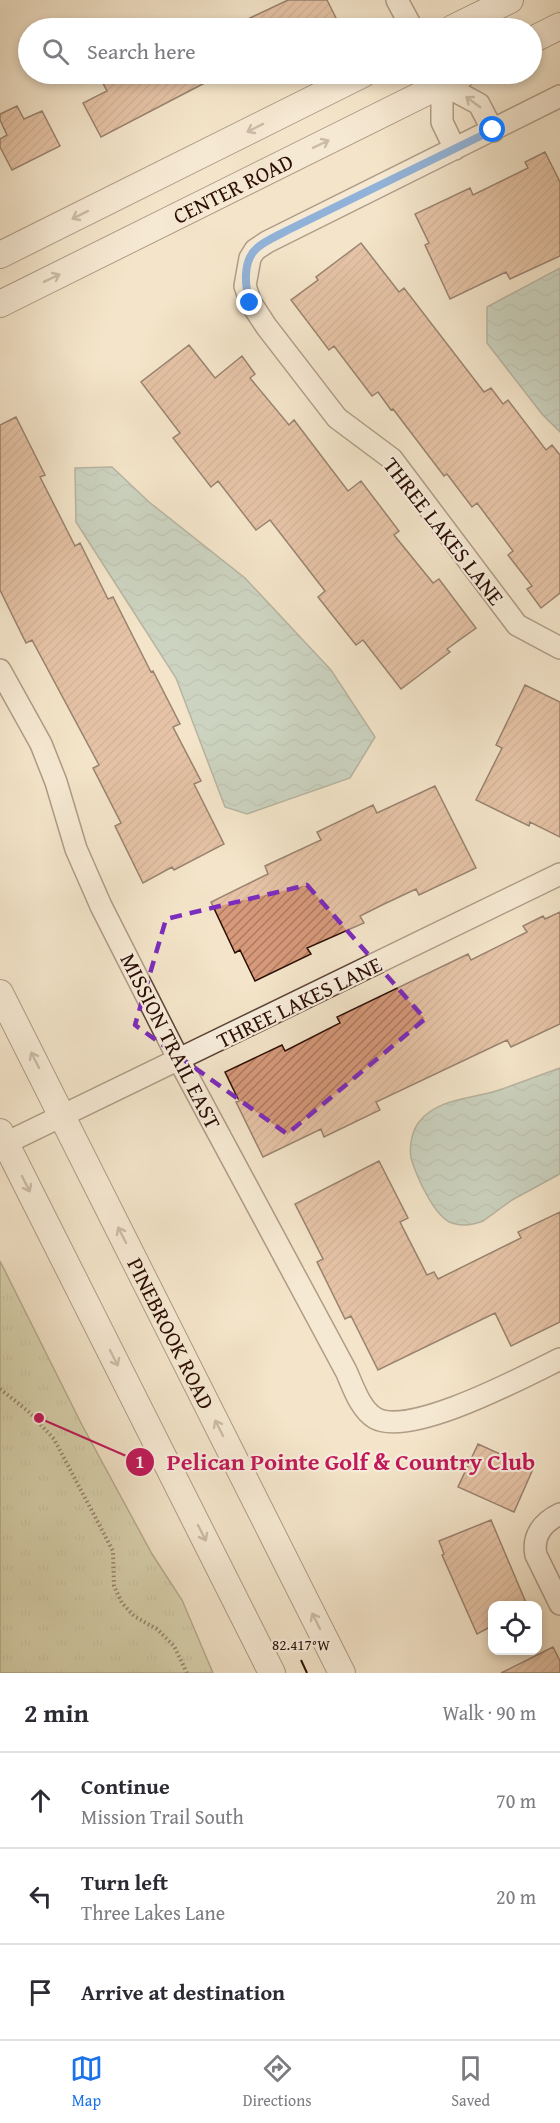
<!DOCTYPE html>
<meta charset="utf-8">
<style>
:root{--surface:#fff;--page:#f2f2f3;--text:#2b2b33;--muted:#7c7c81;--line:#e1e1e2;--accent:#1a73e8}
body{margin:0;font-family:"Gentium Book Plus",serif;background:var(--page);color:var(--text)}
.controls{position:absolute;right:18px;bottom:18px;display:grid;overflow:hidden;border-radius:12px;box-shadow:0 3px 9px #0003}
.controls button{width:54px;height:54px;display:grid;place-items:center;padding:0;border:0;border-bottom:2px solid var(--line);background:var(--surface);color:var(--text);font:30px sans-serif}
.stop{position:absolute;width:18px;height:18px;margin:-14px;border:4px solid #1a73e8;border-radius:50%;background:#fff}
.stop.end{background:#1a73e8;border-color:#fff;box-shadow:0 2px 6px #0008}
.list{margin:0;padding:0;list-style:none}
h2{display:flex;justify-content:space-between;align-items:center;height:78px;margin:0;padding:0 24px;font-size:26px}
h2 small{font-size:20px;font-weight:400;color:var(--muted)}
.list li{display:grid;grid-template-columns:39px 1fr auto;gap:18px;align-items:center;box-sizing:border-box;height:96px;padding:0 24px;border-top:2px solid var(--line)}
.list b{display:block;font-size:22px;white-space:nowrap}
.list p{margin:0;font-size:20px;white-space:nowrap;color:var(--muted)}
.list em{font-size:20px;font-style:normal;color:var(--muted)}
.icon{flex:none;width:33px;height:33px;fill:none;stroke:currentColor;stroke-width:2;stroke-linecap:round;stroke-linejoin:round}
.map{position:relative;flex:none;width:560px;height:1673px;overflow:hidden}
.search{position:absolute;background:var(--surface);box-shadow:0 3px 9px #0003;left:18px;right:18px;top:18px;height:66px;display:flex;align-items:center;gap:15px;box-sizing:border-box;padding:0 21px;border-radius:33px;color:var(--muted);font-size:22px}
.sheet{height:366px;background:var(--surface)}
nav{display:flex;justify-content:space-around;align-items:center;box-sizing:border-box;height:84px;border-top:2px solid var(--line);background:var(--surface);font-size:16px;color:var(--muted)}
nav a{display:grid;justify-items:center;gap:3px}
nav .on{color:var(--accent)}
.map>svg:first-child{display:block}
.grass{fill:url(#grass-tufts);stroke:#74694d;stroke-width:1.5}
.water{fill:url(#water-waves);stroke:#6f786f;stroke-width:1.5}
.building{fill:url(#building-hatch);stroke:#2b0e04;stroke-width:1.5}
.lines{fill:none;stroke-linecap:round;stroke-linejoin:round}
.minor-casing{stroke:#5d4436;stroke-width:24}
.tertiary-casing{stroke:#5d4436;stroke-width:28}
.path{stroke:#2b0e04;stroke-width:4;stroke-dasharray:1.5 3;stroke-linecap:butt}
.minor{stroke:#f8eedd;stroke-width:21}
.tertiary{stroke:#f8eedd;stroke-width:26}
.oneway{stroke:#9c897b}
.route{stroke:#1a73e8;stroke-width:8}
.marked{fill:none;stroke:#7b2cbf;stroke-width:4.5;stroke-dasharray:12 8;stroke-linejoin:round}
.ticks{fill:none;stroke:#2b0e04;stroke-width:2}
.labels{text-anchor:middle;stroke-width:4.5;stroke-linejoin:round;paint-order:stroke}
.street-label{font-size:22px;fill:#2b0e04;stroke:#f8eedd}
.ticks-label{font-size:15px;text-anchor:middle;fill:#2b0e04;stroke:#f8eedd;stroke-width:4.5;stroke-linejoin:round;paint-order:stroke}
.leader{fill:none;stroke:#c2185b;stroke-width:2}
.callout-dot{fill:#c2185b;stroke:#f8eedd;stroke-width:2}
.mark-label{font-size:18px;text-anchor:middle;font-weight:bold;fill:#fff}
.callout-label{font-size:24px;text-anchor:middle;font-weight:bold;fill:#c2185b;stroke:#f8eedd;stroke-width:4.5;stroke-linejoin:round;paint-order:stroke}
</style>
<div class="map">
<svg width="560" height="1673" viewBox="0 0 560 1673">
<defs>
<pattern id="grass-tufts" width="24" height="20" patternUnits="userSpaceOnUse" patternTransform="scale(1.5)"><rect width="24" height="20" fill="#bdc496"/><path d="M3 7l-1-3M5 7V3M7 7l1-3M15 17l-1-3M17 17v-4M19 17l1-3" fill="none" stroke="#a3a780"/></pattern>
<pattern id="water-waves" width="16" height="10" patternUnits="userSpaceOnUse" patternTransform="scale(1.5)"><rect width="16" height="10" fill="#9cbfb7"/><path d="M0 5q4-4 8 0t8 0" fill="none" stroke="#87a39c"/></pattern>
<pattern id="building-hatch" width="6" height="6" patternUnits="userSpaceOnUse" patternTransform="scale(1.5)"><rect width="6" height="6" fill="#d6997a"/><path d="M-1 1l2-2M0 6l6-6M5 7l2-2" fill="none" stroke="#ae7b62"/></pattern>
</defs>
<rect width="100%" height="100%" fill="#f4e5ca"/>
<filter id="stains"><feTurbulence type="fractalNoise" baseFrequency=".00333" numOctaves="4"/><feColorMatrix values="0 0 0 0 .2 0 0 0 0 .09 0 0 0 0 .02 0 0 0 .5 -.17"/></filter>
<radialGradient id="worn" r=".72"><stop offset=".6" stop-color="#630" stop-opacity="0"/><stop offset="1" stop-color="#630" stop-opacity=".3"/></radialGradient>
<path class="grass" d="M0,1261l82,164 70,129 30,46 31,73h-213z"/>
<path class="water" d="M560,268v164l-18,-18 -55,-71v-36z
M112,467l37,35 96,76 86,92 44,67 -25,41 -103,36 -22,-7 -49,-129 -100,-156 -1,-54z
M560,1068v106l-48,26 -29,21c-10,4 -20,6 -31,2 -18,-6 -36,-48 -41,-65 -2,-12 1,-27 8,-36 18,-24 54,-23 80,-32 21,-7 41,-15 61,-22z"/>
<path class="building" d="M288,0h39l11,22 -15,6h-94z
M98,74h124l-121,63 -18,-34 24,-12z
M17,106l7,13 18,-8 18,35 -48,24 -12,-23v-8l7,-4 -7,-15v-6z
M545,152l15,30v74l-50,23 -4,-7 -56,27 -25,-54 4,-2 -14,-29 55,-26 3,7 55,-27 -3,-6z
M361,243l38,49 5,-4 80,104 7,-4 12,16 5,-4 38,50 6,-5 8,10v138l-19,15 -14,-19 5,-3 -24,-31 5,-4 -36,-48 -5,4 -25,-33 -3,2 -51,-67 -2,1 -13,-18 -6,4 -38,-50 -5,4 -38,-50 27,-20 -2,-3z
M189,345l26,33 27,-22 13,18 -5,4 39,47 5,-5 54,71 13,-10 38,50 -5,4 39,48 6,-4 37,49 -29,21 3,3 -49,37 -38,-49 -7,5 -38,-48 7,-6 -55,-71 -14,10 -38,-49 -7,6 -38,-49 7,-5 -39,-51z
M16,417l29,58 -5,2 35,69 5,-3 28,56 5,-2 38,75 2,-1 27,53 -7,3 28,54 -7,3 30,60 -50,26 -2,-3 -29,16 -28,-57 6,-3 -28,-55 6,-3 -67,-125 -6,3 -26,-53v-165z
M525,685l35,17v135l-30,-15 -1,4 -53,-26 26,-52 -6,-3z
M435,786l41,82 -57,27 -3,-6 -34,16 -22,11 4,7 -57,25 4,6 -56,27 -15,-31 -5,3 -24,-51 57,-28 -3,-8 56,-26 -4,-8 56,-27 4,8z
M560,912v112l-49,23 -4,-7 -131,62 4,8 -56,27 -3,-8 -58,28 -27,-55 3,-1 -14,-29 57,-27 3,6 55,-28 -3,-6 131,-63 3,6 56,-28 -4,-6 20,-10 2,3z
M379,1161l29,57 -8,4 27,53 7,-3 4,7 83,-41 -3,-6 42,-20v110l-49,24 -16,-33 -117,57 -27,-54 -6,3 -28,-57 6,-3 -28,-55z
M478,1444l55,25 -19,43 -56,-25z
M491,1520l36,85h-35v21l-15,8 -35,-79 2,-1 -5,-13z
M553,1647l7,14v12h-59z"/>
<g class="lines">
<defs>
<path id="minor" d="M397,0l15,28
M442,84l37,20 14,27
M442,84v38l13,27
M560,96l-293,146 -12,8 -5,8 -5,28 6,17 15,23 71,92 55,41 125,166 43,23
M0,670l41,74 15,38 20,67 25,57 78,154 167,311c7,15 14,38 29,47 35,20 150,-42 185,-59
M6,1143l554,-269
M560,1514c-17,8 -28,22 -24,41l24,49"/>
<g id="tertiary">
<path d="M453,28l57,-28"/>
<path d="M532,40l28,-14"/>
<path d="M0,255l363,-181"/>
<path id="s1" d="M0,304l463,-230"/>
<path id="s2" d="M0,993l342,680"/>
<path d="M0,1132l272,541"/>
</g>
</defs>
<use href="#minor" class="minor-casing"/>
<use href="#tertiary" class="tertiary-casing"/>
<path class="path" d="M0,1389l28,22 26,28 59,112 1,35 8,17 12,13 23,13 17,17 13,27"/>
<use href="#minor" class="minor"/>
<use href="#tertiary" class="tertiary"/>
</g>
<defs><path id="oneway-shaft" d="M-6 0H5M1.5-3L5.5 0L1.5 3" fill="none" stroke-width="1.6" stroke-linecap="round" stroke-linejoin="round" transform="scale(1.5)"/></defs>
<g class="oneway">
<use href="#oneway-shaft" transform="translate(473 102) rotate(-144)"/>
<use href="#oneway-shaft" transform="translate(255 128) rotate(153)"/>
<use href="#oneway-shaft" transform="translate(321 144) rotate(-26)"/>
<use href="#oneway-shaft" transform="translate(80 215) rotate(153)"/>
<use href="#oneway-shaft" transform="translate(52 278) rotate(-26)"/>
<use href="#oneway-shaft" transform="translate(35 1060) rotate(-117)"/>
<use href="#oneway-shaft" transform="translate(26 1184) rotate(63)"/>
<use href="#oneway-shaft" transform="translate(122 1235) rotate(-117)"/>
<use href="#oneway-shaft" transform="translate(114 1358) rotate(63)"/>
<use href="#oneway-shaft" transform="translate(219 1428) rotate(-117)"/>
<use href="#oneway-shaft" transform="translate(202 1533) rotate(63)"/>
<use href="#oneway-shaft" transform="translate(316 1621) rotate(-117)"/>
</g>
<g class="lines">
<path class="route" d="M250,303c-5,-16 -8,-42 7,-55 8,-7 20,-12 29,-17l207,-101"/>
</g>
<path d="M0 0H560V1673H0ZM307,885l118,134 -138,115 -152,-109 31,-106z" fill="#f4e5ca" fill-opacity=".55" fill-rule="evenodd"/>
<path class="marked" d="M307,885l118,134 -138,115 -152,-109 31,-106z"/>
<path class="ticks" d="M301,1660l6,13"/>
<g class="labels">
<g class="street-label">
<text dy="8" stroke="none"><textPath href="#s1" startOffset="260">CENTER ROAD</textPath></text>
<text transform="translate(444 531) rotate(52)" y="8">THREE LAKES LANE</text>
<text transform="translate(299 1002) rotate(-26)" y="8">THREE LAKES LANE</text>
<text transform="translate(171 1041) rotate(63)" y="8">MISSION TRAIL EAST</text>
<text dy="8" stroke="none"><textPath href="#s2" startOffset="381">PINEBROOK ROAD</textPath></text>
</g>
</g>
<g class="ticks-label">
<text x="301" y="1650">82.417°W</text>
</g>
<path class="leader" d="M39 1418L140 1462"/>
<g class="callout-dot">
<circle cx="39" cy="1418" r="6"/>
<circle cx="140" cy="1462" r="15"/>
</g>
<g class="mark-label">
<text x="140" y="1468">1</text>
</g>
<g class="callout-label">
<text x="351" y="1470">Pelican Pointe Golf &amp; Country Club</text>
</g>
<rect width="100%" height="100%" filter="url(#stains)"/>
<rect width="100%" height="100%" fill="url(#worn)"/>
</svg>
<div class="controls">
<button><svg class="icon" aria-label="locate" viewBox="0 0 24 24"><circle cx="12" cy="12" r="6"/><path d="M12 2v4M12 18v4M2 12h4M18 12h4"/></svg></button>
</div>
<div class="stop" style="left:493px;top:130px"></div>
<div class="stop end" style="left:250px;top:303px"></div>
<div class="search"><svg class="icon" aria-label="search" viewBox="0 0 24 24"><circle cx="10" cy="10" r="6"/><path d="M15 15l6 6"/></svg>Search here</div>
</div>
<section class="sheet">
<h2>2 min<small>Walk · 90 m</small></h2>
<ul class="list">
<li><svg class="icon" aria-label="ahead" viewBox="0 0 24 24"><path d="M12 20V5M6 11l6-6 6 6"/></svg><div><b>Continue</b><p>Mission Trail South</p></div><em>70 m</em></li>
<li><svg class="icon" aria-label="left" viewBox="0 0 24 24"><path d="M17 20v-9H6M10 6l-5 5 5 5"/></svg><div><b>Turn left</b><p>Three Lakes Lane</p></div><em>20 m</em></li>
<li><svg class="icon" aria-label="arrive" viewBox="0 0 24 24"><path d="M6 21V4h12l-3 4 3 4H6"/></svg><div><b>Arrive at destination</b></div></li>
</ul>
</section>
<nav>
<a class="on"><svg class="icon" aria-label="map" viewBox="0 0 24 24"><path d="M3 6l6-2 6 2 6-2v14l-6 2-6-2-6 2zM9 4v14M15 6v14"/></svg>Map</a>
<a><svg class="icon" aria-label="directions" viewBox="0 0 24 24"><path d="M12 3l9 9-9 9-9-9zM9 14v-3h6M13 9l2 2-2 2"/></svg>Directions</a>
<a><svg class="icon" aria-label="saved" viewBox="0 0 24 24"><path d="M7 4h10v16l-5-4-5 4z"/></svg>Saved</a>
</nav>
